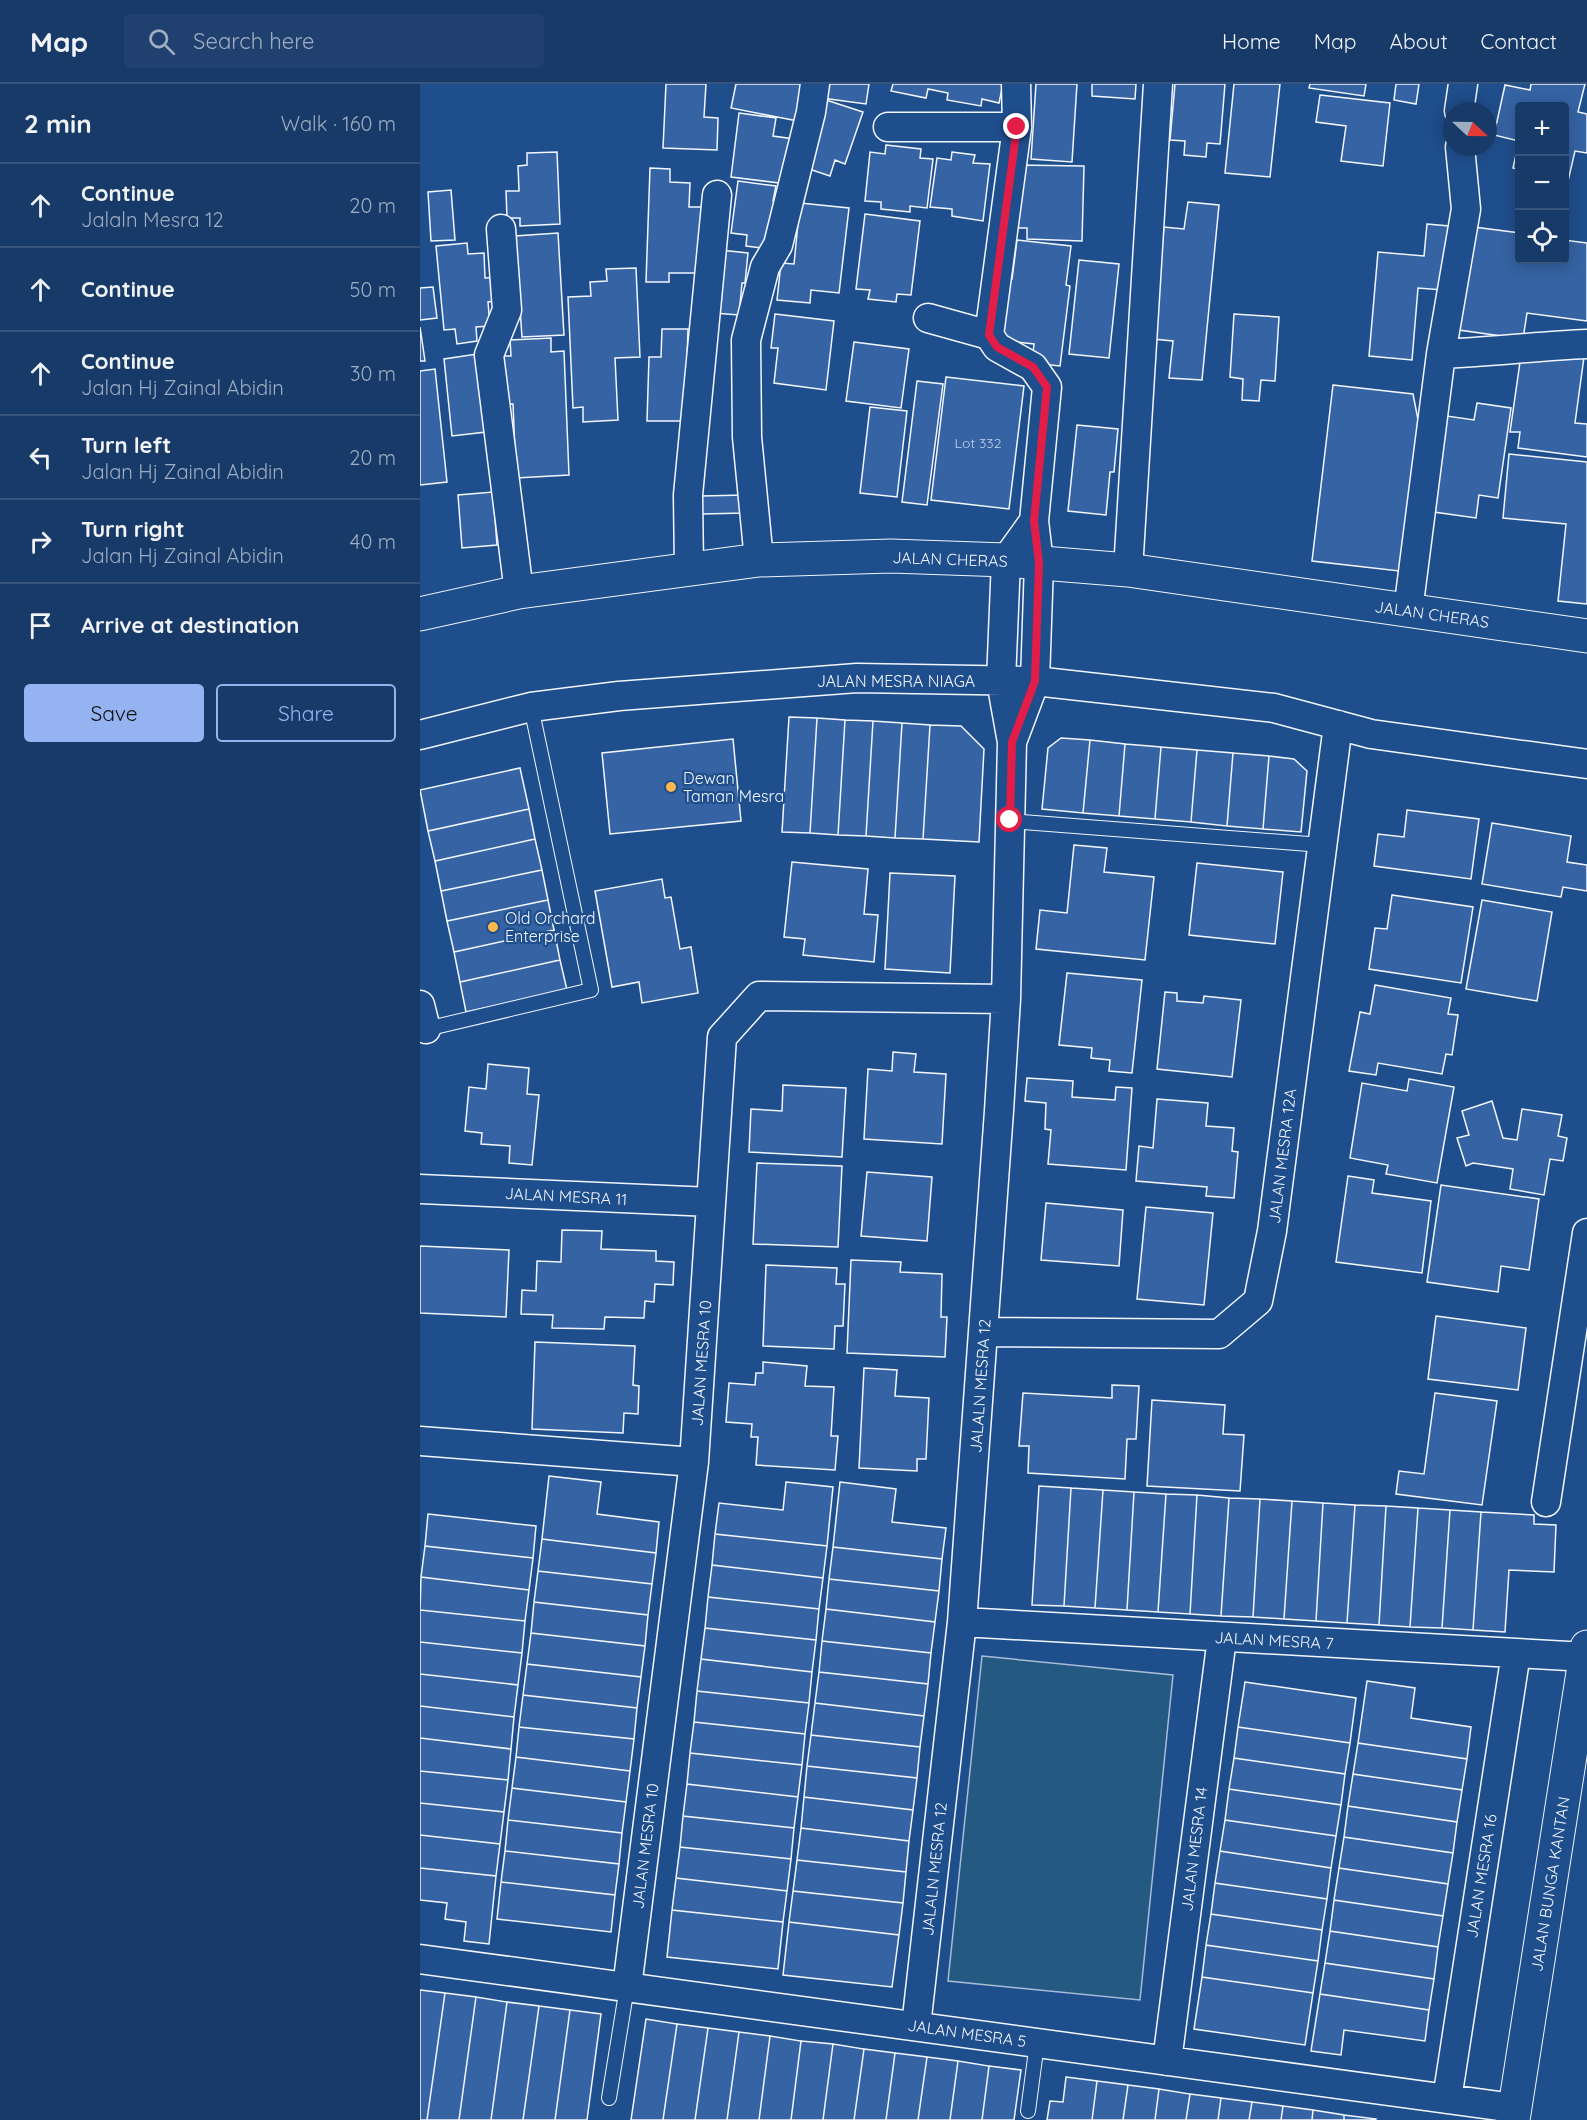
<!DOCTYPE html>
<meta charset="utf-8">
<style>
:root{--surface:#173a69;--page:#20416f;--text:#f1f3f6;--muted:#9eadc0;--line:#36547d;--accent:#95b2f1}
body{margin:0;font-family:Quicksand,sans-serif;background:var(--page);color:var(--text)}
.controls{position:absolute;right:18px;top:18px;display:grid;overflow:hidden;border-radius:6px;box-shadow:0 3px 15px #0003}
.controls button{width:54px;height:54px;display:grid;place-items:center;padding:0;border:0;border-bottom:2px solid var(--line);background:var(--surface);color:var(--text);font:30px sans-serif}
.compass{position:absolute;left:1023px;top:18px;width:54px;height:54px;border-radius:50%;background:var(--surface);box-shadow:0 3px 15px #0003;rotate:112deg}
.stop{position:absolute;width:18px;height:18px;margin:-14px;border:4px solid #e11d48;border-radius:50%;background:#fff}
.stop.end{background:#e11d48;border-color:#fff;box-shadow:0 2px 6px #0008}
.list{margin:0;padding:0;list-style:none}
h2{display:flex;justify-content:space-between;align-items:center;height:78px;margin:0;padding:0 24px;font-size:26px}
h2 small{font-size:20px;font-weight:400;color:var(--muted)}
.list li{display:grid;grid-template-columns:39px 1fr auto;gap:18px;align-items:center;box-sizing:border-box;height:84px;padding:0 24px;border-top:2px solid var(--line)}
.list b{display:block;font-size:22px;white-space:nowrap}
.list p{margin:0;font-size:20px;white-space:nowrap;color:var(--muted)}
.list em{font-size:20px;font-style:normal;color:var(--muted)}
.actions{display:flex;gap:12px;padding:18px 24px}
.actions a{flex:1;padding:14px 0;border:2px solid var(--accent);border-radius:6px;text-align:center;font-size:21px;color:var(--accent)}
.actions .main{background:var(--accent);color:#111}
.icon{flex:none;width:33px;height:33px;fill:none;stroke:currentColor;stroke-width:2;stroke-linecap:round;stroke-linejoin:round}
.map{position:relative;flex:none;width:1167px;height:2036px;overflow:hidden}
header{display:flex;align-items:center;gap:36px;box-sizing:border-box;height:84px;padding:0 30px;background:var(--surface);border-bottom:2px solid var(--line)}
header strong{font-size:28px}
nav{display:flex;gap:33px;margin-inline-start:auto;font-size:21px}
.search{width:420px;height:54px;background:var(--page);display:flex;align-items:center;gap:15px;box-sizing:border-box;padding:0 21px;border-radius:6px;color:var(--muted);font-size:22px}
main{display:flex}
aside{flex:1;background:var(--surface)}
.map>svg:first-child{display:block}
.pitch{fill:#245a82;stroke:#a8bbd7;stroke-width:1.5}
.building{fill:#3563a3;stroke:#f2f6ff;stroke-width:1.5}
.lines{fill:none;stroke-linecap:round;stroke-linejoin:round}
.lane-casing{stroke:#f2f6ff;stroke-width:16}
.street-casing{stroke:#f2f6ff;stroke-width:31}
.secondary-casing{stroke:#f2f6ff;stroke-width:35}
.primary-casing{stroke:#f2f6ff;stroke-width:35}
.lane{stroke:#1f4e8c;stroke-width:14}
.street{stroke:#1f4e8c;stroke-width:28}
.secondary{stroke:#1f4e8c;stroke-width:33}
.primary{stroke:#1f4e8c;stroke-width:33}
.route{stroke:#e11d48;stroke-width:8}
.poi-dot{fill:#ffb74d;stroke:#1f4e8c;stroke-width:2}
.labels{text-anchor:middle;stroke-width:4.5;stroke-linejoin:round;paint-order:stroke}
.number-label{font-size:14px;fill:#c3d1e8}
.street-label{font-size:16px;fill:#f2f6ff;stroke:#1f4e8c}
.poi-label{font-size:16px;fill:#f2f6ff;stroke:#1f4e8c;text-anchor:start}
</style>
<header>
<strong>Map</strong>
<div class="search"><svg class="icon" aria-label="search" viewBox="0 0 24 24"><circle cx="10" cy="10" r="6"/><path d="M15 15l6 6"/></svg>Search here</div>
<nav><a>Home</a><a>Map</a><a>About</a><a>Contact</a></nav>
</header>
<main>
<aside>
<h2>2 min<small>Walk · 160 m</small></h2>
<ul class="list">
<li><svg class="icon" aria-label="ahead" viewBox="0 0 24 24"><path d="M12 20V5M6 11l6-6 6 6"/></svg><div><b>Continue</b><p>Jalaln Mesra 12</p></div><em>20 m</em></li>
<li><svg class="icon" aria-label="ahead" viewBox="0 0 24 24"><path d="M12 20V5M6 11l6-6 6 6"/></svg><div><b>Continue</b></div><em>50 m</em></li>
<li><svg class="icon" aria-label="ahead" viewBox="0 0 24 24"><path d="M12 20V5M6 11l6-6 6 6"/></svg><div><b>Continue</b><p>Jalan Hj Zainal Abidin</p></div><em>30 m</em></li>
<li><svg class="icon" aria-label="left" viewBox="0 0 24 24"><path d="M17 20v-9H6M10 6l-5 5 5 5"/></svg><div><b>Turn left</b><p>Jalan Hj Zainal Abidin</p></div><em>20 m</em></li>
<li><svg class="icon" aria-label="right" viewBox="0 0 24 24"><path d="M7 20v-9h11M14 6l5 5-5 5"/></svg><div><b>Turn right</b><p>Jalan Hj Zainal Abidin</p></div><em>40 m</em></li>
<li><svg class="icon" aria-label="arrive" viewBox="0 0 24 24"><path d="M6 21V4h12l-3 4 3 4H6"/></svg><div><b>Arrive at destination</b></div></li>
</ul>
<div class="actions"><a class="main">Save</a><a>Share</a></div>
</aside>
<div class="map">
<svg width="1167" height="2036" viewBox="0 0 1167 2036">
<rect width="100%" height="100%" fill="#1f4e8c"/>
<path class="pitch" d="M562,1572l191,19 -33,325 -192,-19z"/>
<path class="building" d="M246,0h40l-2,33 14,1 -1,32 -54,-2z
M316,0h74l-7,38 -72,-14z
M404,0h45l-3,20 -44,-6z
M473,0h110l-4,19 -17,-4 -1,7 -34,-6 1,-7 -20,-4 -2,9 -35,-7z
M616,0h41l-5,78 -41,-3z
M672,0h44l-1,15 -43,-3z
M755,0h50l-5,60 -13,-1 -1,14 -22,-2 1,-14 -15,-1z
M814,0h46l-10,93 -45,-4z
M890,0h56l-2,12 -55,-8z
M976,0h23l-3,20 -22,-4z
M1111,0h54l-7,28 9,2v39l-12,-2 -7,30 -4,-1v-74h-44v64l-7,-2 6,-27 -25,-6 11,-50 25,5z
M900,11l70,8 -7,63 -42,-5 5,-35 -30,-4z
M403,15l40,13 -18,52 -10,-4 -5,16 -21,-7z
M319,29l37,5 -3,18 21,3 -7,45 -56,-7z
M466,61l35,4 -1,9 13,1 -6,49 -17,-2v6l-29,-3v-7l-16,-1 5,-49 15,2z
M137,68l3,72 -40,2v-8h-13l-1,-27h13l-1,-25 9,-1v-12z
M532,68l23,3 -2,8 17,1 -7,57 -31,-5v-7l-22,-2 7,-49 14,2z
M597,81l67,1 -2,75 -55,-2v-11h-12z
M230,84l20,1v13l20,1 -1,24h14l-3,66h-31v9h-23z
M318,97l38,5 -3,15 10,2 -5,47 -32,-4 1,-11 -16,-2z
M31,106l4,50 -24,1 -3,-49z
M768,118l31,3 -17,175 -33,-2 4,-37 -20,-2 11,-112 20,2z
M380,119l49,5 -10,85 -28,-3 -1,13 -33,-3 4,-37 13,1z
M445,130l55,7 -9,74 -14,-1 -1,8 -28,-3 2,-9 -14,-1z
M1007,140l22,2 -6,64 -25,-2 -6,72 -43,-4 9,-104 46,4z
M1054,143l46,6v27h44v-20l23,3v78l-60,-8 -4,26 -64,-9z
M138,149l6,102 -42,2 -7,-101z
M597,156l54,6 -5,39 4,1 -10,80 -28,-3 2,-19 -35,-4 8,-61h5z
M47,159l1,11 16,-1 1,25 14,-1 2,23 -13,2 2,24 -14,1 1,14 -20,3 -2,-15 -11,1 -8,-84z
M300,166l28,3 -3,30h-3l-3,32 -25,-2z
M659,176l40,4 -10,94 -40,-4z
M216,184l4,89 -25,1 3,62 -35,2v-15l-10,1 -5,-111 23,-1 -1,-14 17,-1 -1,-12z
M13,203l4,31 -17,2v-32z
M355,230l59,7 -8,69 -52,-7 4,-35h-7z
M814,230l45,3 -4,64 -14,-1 -2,21 -17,-1 1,-21 -13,-2z
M0,243l5,34h-5z
M242,245h26l-3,92h-38l2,-64h12z
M131,254v14l13,-1 5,124 -53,3 -3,-74 -14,1 -2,-49h14l-1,-16z
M434,258l55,7 -8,59 -55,-7z
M57,270l9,78 -34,4 -8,-77z
M1101,271l63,2 -9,66 12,1v33l-69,-9 2,-16h-10z
M15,285l12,113 -27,3v-114z
M526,293l78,9 -15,123 -78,-9z
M497,297l26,3 -16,121 -25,-3z
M913,301l80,9 10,51 -15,127 -96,-11z
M1057,319l34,5 -13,90 -19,-3 -3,23 -42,-6 13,-96 27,4z
M450,323l37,4 -10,86 -37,-4z
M657,341l41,4 -4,43h-4l-4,43 -38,-4z
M1089,370l78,8v142l-29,-3 8,-77 -63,-6z
M73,408l4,53 -35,3 -4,-53z
M325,411v18l-43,1 -1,-18z
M369,633l28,1 -7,115 -28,-1z
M397,634l28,2 -7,115 -28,-2z
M425,636l28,1 -7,115 -28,-1z
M453,637l29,2 -7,115 -29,-2z
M482,639l28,2 -7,114 -28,-1z
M510,641l31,1 23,23 -5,93 -56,-3z
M641,654l29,2 -7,73 -41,-4 6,-61z
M313,655l8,82 -131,13 -8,-81z
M670,656l35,4 -6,72 -36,-3z
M705,660l36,3 -6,72 -36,-3z
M741,663l36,3 -6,72 -36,-3z
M777,666l36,3 -6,73 -36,-4z
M813,669l36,3 -6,73 -36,-3z
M849,672l25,3 13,12 -6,61 -38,-3z
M100,684l9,41 -101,22 -8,-41z
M109,725l6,30 -100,22 -7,-30z
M987,726l72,9 -8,60 -97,-13 4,-32 26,3z
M1072,739l79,13 -4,26 20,3v26l-24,-4 -2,10 -79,-13z
M115,755l7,31 -101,21 -6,-30z
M654,761l33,3 -3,24 50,5 -9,83 -109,-11 4,-39 27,3z
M372,778l76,7 -4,45 14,1 -4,47 -71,-7 2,-16 -21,-2z
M777,779l86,9 -8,72 -86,-9z
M122,786l6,30 -101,21 -6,-30z
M470,789l65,3 -5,97 -65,-4z
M242,795l3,19 6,-1 9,52 11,-2 7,46 -56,10 -3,-21 -27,5 -17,-96z
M972,811l81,12 -12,76 -92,-14 6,-41 12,1z
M128,816l6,30 -100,22 -7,-31z
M1062,816l70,12 -15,89 -71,-12z
M134,846l6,30 -100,22 -6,-30z
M140,876l7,30 -101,22 -6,-30z
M647,889l75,7 -10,93 -23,-2 1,-11 -19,-2 1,-10 -33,-3z
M955,901l76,13 -3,16 10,1 -6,40 -6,-1 -4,20 -64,-11 -2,12 -27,-4 11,-59 10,2z
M745,908l12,1v8l26,2 1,-7 37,4 -9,77 -75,-8z
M473,968l23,2 -2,18 32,2 -4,70 -78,-5 4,-70 24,2z
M68,980l41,4 -2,26 12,1 -7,70 -23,-2 1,-17 -29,-2 1,-11 -17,-2 4,-44 17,2z
M607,994l46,3 -1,16 43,3 1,-13 16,1 -6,82 -78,-6 3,-34 -6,-1 1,-26 -21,-2z
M989,995l45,8 -17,96 -51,-9 2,-9 -38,-7 12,-75 45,8z
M363,1001l63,3 -4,69 -93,-5 2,-43 31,2z
M737,1015l51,4 -2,23 28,2 -2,23 6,1 -4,46 -28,-2 1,-9 -71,-6 3,-35 14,2z
M1072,1017l11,37 14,2 5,-31 40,6 -4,21 9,2 -4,23 -13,-2 -6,36 -34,-6 3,-20 -40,-6 -7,3 -9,-28 12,-3 -7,-24z
M337,1079l85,3 -4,81 -85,-3z
M447,1088l65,5 -5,64 -66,-5z
M928,1092l26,4 -2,13 59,8 -9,72 -86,-11z
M1021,1101l98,14 -10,71 -28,-4 -3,26 -71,-10z
M626,1119l77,7 -4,56 -78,-6z
M726,1123l67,6 -9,92 -67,-6z
M142,1146l40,1 -1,18 55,2v10l18,1 -1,23 -18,-1 -1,18 -9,-1 -1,17 -39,-1 -1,12 -52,-1 1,-13 -32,-1 1,-24 14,1 1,-30 24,1z
M0,1162l89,4 -3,67 -86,-4z
M431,1176l50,2 -1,10 42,2 -1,43h6l-2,40 -98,-4z
M346,1181l71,3 -1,16h9l-2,42h-8l-1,23 -71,-3z
M1016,1232l90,12 -8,62 -90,-11z
M115,1258l100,4 -2,39 6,1 -1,28 -14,-1 -1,20 -91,-4z
M343,1278l44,4 -2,20 29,1 -3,49h7l-3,34 -79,-5 2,-28h-7l1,-13 -26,-2 3,-39 26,2 1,-12h7z
M444,1284l33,2 -2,26 34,2 -3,61h-9v12l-58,-3z
M692,1301l27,1 -3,53h-9l-2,40 -97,-6 1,-27h-10l4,-53 89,5z
M1015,1309l62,8 -15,104 -86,-11 3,-23 25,3z
M732,1316l73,5 -2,29 21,1 -4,56 -93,-5z
M129,1392l52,6 -4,32 62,8 -3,31 -114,-14z
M366,1398l47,5 -6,59 -112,-12 4,-31 64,7z
M420,1398l56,7 -4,33 54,6 -4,31 -109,-12z
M619,1402l32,2 -7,118 -32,-1z
M651,1404l32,2 -8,118 -31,-2z
M683,1406l31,2 -7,118 -32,-2z
M714,1408l32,2 -8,118 -31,-2z
M746,1410l31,1 -7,119 -32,-2z
M777,1411l32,3 -8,118 -31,-2z
M809,1414l31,1 -7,118 -32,-1z
M840,1415l32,2 -8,118 -31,-2z
M872,1417l31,2 -7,118 -32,-2z
M903,1419l32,2 -8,118 -31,-2z
M935,1421l31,1 -7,119 -32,-2z
M966,1422l32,2 -8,119 -31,-2z
M998,1424l32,2 -8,118 -32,-1z
M1030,1426l31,2 -8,118 -31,-2z
M1061,1428l53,3v9l22,1 -2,47 -45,-2 -4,62 -32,-2z
M8,1430l108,12 -3,32 -108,-12z
M295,1450l112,12 -4,32 -111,-13z
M122,1455l114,14 -4,31 -114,-13z
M5,1462l108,12 -4,32 -108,-13z
M413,1463l109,12 -3,32 -110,-12z
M292,1481l111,13 -4,31 -111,-12z
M118,1487l114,13 -4,31 -114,-13z
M1,1493l108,13 -4,31 -105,-11z
M409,1495l110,12 -4,31 -109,-13z
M288,1513l111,12 -3,31 -111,-12z
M114,1518l114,13 -3,31 -114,-13z
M406,1525l109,13 -4,31 -109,-12z
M0,1526l105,11 -3,32 -102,-11z
M285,1544l111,12 -4,32 -111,-13z
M111,1549l114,13 -4,31 -114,-13z
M402,1557l109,12 -3,31 -109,-12z
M0,1558l102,11 -4,32 -98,-11z
M281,1575l111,13 -3,31 -112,-12z
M107,1580l114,13 -4,31 -114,-13z
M399,1588l109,12 -4,32 -109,-13z
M0,1590l98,11 -4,32 -94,-11z
M947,1597l48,7 -4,30 60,9 -4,32 -109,-16z
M825,1598l111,16 -6,45 -112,-16z
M277,1607l112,12 -4,31 -111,-12z
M103,1611l114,13 -3,31 -115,-12z
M395,1619l109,13 -4,31 -109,-12z
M0,1622l94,11 -3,32 -91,-11z
M274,1638l111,12 -3,31 -112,-12z
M99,1643l115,12 -4,32 -114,-14z
M818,1643l112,16 -5,31 -111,-16z
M391,1651l109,12 -3,31 -110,-12z
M0,1654l91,11 -3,31 -88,-9z
M938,1659l109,16 -5,31 -109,-16z
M270,1669l112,12 -4,32 -111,-13z
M96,1673l114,14 -4,31 -114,-14z
M814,1674l111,16 -4,31 -112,-16z
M387,1682l110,12 -4,32 -109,-13z
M0,1687l88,9 -4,32 -84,-9z
M933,1690l109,16 -5,32 -109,-16z
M267,1700l111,13 -4,31 -111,-12z
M92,1704l114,14 -4,31 -114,-13z
M809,1705l112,16 -5,31 -111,-16z
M384,1713l109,13 -4,31 -108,-13z
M0,1719l84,9 -4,32 -80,-9z
M928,1722l109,16 -4,31 -109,-16z
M263,1732l111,12 -3,31 -111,-12z
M88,1736l114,13 -3,31 -114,-13z
M805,1736l111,16 -5,32 -111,-17z
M381,1744l108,13 -3,31 -109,-12z
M0,1751l80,9 -4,32 -76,-8z
M924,1753l109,16 -5,31 -109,-16z
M260,1763l111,12 -4,32 -111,-13z
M85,1767l114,13 -4,31 -114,-13z
M800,1767l111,17 -4,31 -112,-16z
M377,1776l109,12 -3,31 -110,-12z
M0,1784l76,8 -7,68 -25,-3 2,-19 -21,-3 2,-16 -27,-3z
M919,1784l109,16 -5,32 -109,-16z
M256,1794l111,13 -4,31 -111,-12z
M81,1798l114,13 -4,37 -114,-13z
M795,1799l112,16 -5,31 -111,-16z
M373,1807l110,12 -4,32 -110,-13z
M914,1816l109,16 -5,31 -108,-16z
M252,1826l111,12 -5,47 -111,-12z
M791,1830l111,16 -4,31 -112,-16z
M369,1838l110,13 -7,52 -109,-12z
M910,1847l108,16 -4,32 -109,-16z
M786,1861l112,16 -5,32 -111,-16z
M905,1879l109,16 -5,31 -109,-16z
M782,1893l111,16 -8,52 -111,-16z
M0,1906l25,3 -18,127h-7z
M25,1909l31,4 -17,123h-32z
M900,1910l109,16 -4,31 -81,-11 -3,25 -30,-4z
M56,1913l31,5 -16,118h-32z
M87,1918l32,4 -16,114h-32z
M119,1922l31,4 -15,110h-32z
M150,1926l31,4 -14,106h-32z
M226,1935l31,5 -14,96h-32z
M257,1940l31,4 -13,92h-32z
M288,1944l31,4 -12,88h-32z
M319,1948l31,4 -11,84h-32z
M350,1952l31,5 -10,79h-32z
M381,1957l32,3 -10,76h-32z
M413,1960l31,5 -10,71h-31z
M444,1965l31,4 -9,67h-32z
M475,1969l32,4 -9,63h-32z
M507,1973l31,4 -8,59h-32z
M538,1977l31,5 -7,54h-32z
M569,1982l32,4 -7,50h-32z
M646,1993l31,4 -5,39h-45l3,-19 13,1z
M677,1997l31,4 -5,35h-31z
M708,2001l31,4 -4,31h-32z
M739,2005l31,5 -4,26h-31z
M770,2010l31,4 -3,22h-32z
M801,2014l31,4 -3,18h-31z
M832,2018l31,4 -2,14h-32z
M863,2022l30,4 -1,10h-31z
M893,2026l31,5v5h-32z
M924,2031l32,4 -1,1h-31z"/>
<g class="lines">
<defs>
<path id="lane" d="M590,737l312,24
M2,946l169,-40 -60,-283
M189,2014l18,-111
M608,2027l9,-68"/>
<path id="street" d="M1039,27l4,-27
M468,43h129
M81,145l6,81 -18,45 30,237
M508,234l61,17
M1021,270l25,-145 -6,-62
M339,476l-12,-123 -1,-97 19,-73 13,-22 33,-133 4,-28
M269,485l-1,-74 29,-300
M708,486l30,-486
M988,527l33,-257c49,-2 97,-8 146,-10
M0,651l111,-28 88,-11 238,-18 178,3 239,27 97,26 216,30
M592,658l23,-61 4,-118 -5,-42 13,-134 -14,-20 -36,-20 -8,-12 28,-208 -1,-43
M0,921l6,24
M0,1105l291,13
M563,1248l236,2 39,-33 14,-70 66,-506
M0,1357l274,21
M1126,1418l41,-269
M542,1538l624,35
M0,1875l1094,149
M207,1903l67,-525 28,-425 37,-41 247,3
M496,1942l46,-404 37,-511 7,-112 6,-257 -11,-61 5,-121 28,-39
M747,1977l55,-423
M1027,2015l69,-446"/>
<path id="secondary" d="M1093,2036l74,-473"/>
<path id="primary" d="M0,530l99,-22 240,-32 132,-4 115,4 122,10 459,66"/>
</defs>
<use href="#lane" class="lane-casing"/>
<use href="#street" class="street-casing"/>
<use href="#secondary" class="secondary-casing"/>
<use href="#primary" class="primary-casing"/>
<use href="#lane" class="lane"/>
<use href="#street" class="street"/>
<use href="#secondary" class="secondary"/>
<use href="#primary" class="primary"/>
</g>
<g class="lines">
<path class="route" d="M590,736l2,-78 23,-61 4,-118 -5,-42 13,-134 -14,-20 -36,-20 -8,-12 28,-208"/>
</g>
<g class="poi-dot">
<circle cx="251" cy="703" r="6"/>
<circle cx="73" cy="843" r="6"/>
</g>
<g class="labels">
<g class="number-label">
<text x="558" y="364">Lot 332</text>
</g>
<g class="street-label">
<text transform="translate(530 475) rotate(2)" y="6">JALAN CHERAS</text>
<text transform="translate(1012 530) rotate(8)" y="6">JALAN CHERAS</text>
<text x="476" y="603">JALAN MESRA NIAGA</text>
<text transform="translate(862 1072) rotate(-83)" y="6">JALAN MESRA 12A</text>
<text transform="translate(146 1112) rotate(3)" y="6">JALAN MESRA 11</text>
<text transform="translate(281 1279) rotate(-86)" y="6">JALAN MESRA 10</text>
<text transform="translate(560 1302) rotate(-86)" y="6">JALALN MESRA 12</text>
<text transform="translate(854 1556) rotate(3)" y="6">JALAN MESRA 7</text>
<text transform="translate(225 1762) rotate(-83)" y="6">JALAN MESRA 10</text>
<text transform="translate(774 1765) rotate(-83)" y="6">JALAN MESRA 14</text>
<text transform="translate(514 1785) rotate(-84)" y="6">JALALN MESRA 12</text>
<text transform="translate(1061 1792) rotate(-81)" y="6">JALAN MESRA 16</text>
<text transform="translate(1130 1800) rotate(-81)" y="6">JALAN BUNGA KANTAN</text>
<text transform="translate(547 1949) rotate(8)" y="6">JALAN MESRA 5</text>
</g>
<g class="poi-label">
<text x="263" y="700">Dewan<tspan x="263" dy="18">Taman Mesra</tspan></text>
<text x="85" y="840">Old Orchard<tspan x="85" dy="18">Enterprise</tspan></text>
</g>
</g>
</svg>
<div class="controls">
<button>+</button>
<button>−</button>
<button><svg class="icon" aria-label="locate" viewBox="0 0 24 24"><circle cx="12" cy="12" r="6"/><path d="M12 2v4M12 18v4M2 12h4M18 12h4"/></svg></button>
</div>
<svg class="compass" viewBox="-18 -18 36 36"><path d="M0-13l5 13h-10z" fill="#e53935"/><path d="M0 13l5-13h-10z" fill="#9eadc0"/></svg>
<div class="stop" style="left:590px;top:736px"></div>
<div class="stop end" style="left:597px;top:43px"></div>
</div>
</main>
